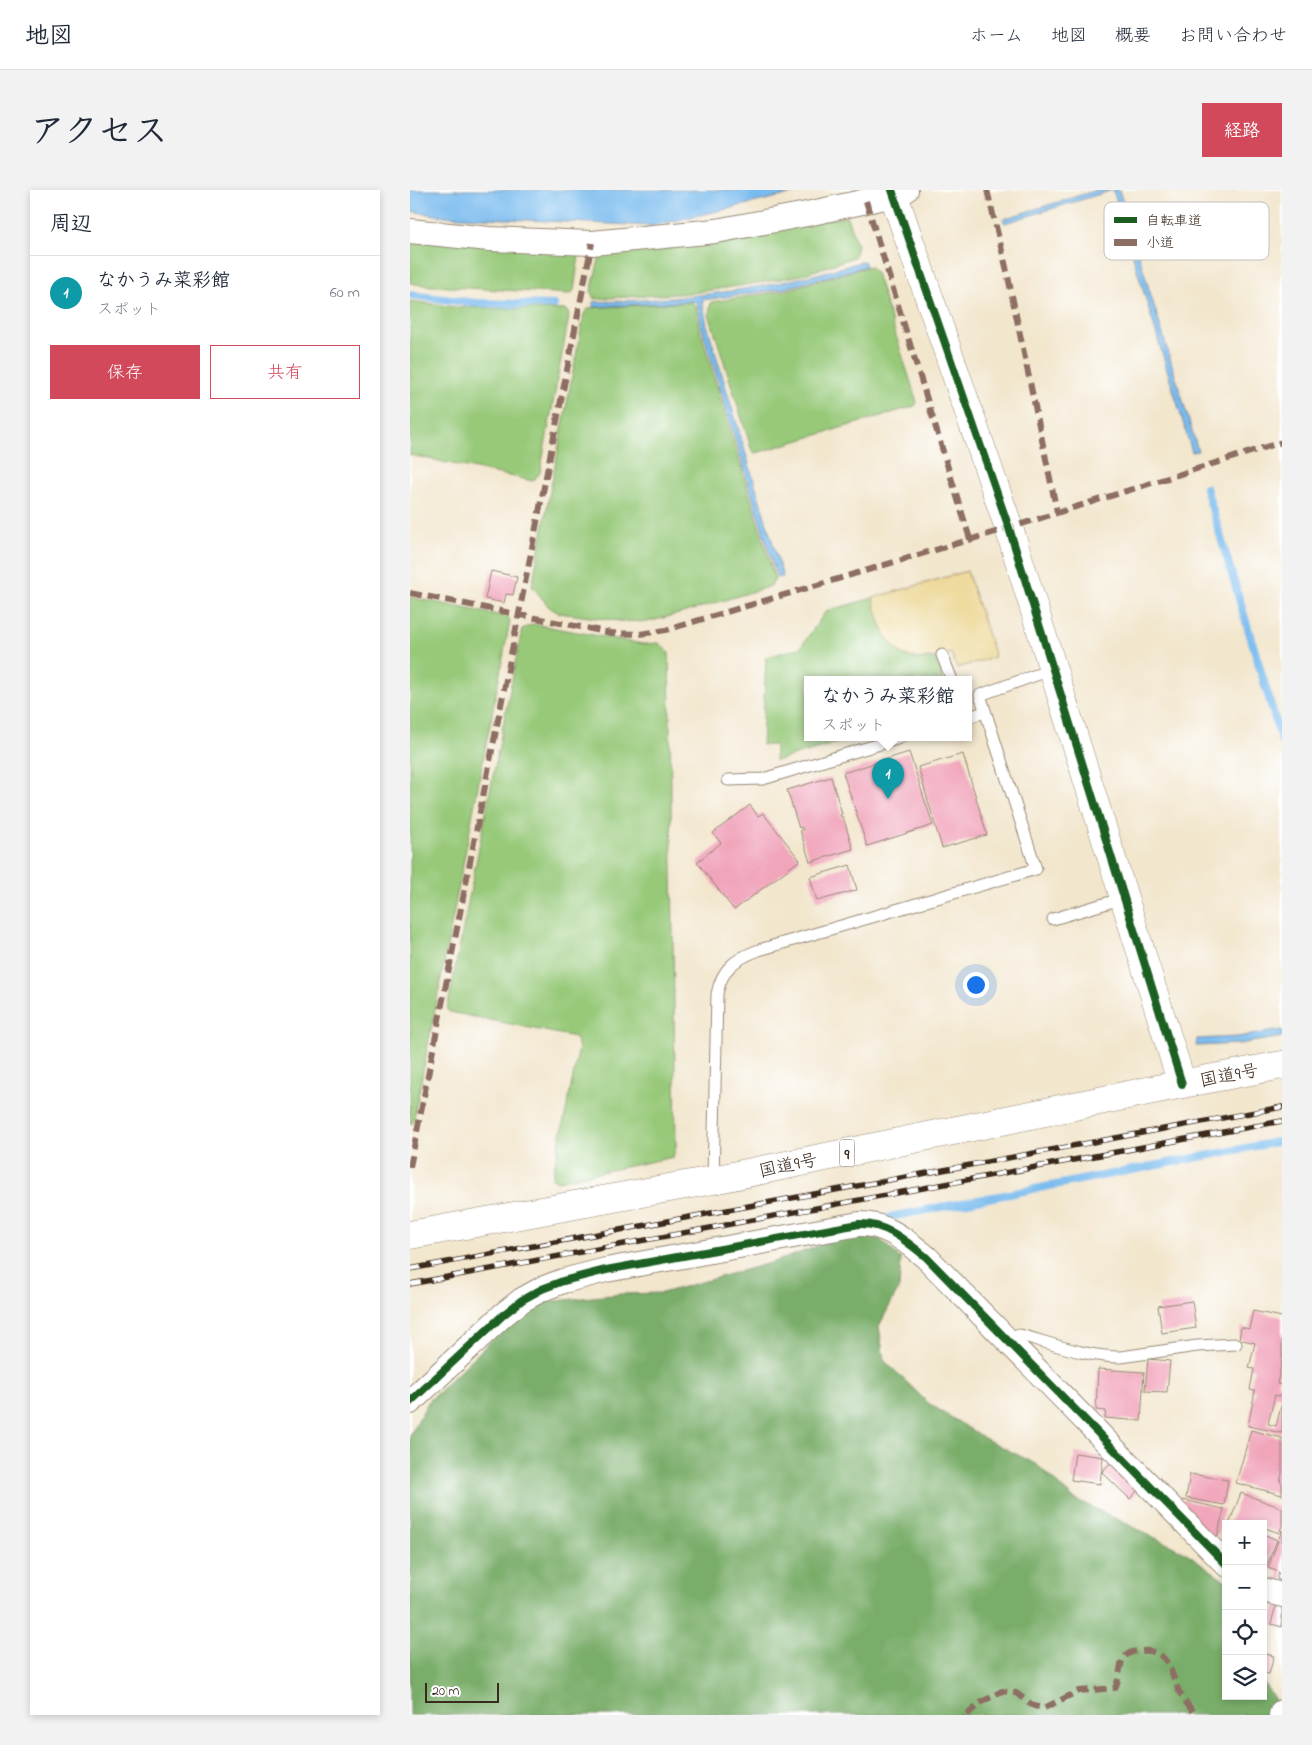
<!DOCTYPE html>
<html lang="ja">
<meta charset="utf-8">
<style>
:root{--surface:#fff;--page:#f2f2f3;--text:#1f2937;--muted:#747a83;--line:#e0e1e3;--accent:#d1495b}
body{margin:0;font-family:"Indie Flower","Klee One",sans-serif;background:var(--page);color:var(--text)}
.controls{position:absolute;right:15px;bottom:15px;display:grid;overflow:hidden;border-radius:0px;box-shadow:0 2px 8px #0003}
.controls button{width:45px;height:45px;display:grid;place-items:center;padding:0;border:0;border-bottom:1px solid var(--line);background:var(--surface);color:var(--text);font:25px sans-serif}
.scale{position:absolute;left:15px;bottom:12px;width:74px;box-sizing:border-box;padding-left:5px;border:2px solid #3b2a1e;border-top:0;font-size:14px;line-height:18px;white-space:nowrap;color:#3b2a1e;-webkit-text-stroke:4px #fff;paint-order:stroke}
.you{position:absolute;left:565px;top:794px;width:18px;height:18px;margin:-12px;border:4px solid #fff;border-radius:50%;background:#1a73e8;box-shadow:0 0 0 8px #1a73e833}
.badge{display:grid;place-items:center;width:32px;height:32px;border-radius:50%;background:var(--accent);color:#fff;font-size:16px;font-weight:700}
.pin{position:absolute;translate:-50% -41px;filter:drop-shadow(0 1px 2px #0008)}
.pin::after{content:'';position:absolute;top:26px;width:18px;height:15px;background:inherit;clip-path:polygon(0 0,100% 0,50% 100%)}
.popup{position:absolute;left:394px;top:486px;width:168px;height:65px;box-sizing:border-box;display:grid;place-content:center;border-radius:0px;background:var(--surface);filter:drop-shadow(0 1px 4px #0005);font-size:16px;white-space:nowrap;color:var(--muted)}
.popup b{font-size:19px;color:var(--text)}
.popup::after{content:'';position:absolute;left:50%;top:100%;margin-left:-10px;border:10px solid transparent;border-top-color:var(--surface)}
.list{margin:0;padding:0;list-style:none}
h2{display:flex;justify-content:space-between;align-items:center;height:65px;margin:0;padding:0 20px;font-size:21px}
h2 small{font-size:16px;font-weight:400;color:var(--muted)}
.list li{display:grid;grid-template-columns:32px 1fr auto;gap:15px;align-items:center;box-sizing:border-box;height:75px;padding:0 20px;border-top:1px solid var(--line)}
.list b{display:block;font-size:19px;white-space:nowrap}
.list p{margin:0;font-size:16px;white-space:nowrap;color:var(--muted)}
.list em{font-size:16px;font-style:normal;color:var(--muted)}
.actions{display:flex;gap:10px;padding:15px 20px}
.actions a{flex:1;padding:11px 0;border:1px solid var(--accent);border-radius:0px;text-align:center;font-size:18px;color:var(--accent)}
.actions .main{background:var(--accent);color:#fff}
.icon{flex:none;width:28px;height:28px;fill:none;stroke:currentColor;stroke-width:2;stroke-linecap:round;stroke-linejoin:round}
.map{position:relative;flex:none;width:872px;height:1525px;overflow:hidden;border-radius:0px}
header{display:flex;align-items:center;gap:30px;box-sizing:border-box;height:70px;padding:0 25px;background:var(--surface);border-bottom:1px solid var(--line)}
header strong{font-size:24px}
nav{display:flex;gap:28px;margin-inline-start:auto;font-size:18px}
.intro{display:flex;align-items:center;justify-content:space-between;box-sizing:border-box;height:120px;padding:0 30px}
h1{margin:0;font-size:35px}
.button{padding:12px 22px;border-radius:0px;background:var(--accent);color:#fff;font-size:18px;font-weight:700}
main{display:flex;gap:30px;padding:0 30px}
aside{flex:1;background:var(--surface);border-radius:0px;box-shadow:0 2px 8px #0003}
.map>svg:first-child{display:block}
.green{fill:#97c979;stroke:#697a4c}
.forest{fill:#79ad69;stroke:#5a6c44}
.sand{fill:#eeda9e;stroke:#94825e}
.water{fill:#79bbee;stroke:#5a7286}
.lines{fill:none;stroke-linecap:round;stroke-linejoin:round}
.stream{stroke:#79bbee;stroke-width:8}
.building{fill:#f1a5bb}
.lane-casing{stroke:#968876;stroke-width:13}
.street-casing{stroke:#968876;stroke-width:26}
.secondary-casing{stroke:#968876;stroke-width:29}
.highway-casing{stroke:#968876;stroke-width:29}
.lane{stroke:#fff;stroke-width:11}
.street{stroke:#fff;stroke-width:24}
.secondary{stroke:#fff;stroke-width:28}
.highway{stroke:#fff;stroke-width:28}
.rail-casing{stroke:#3b2a1e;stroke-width:5.5}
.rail{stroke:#fff;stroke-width:4;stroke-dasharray:11;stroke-linecap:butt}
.quiet{stroke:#8d6e63;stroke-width:6;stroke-dasharray:12 6;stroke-linecap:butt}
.cycleway-casing{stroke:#fff;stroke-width:11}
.cycleway{stroke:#1b5e20;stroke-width:8}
.labels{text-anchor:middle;stroke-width:4.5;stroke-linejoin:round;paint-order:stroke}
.shield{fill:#fff;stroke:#766a62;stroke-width:1}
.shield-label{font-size:16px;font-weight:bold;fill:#3b2a1e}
.street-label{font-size:18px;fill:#3b2a1e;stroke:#fff}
.key{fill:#fff;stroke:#c4bfbc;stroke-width:1}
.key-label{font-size:14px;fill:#3b2a1e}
</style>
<header>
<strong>地図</strong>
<nav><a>ホーム</a><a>地図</a><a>概要</a><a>お問い合わせ</a></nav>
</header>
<div class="intro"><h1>アクセス</h1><a class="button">経路</a></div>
<main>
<aside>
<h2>周辺<small></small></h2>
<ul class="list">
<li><span class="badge" style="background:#0f9aa8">1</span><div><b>なかうみ菜彩館</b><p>スポット</p></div><em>60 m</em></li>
</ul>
<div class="actions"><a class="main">保存</a><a>共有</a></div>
</aside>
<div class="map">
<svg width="872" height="1525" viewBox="0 0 872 1525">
<rect width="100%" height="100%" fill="#fff"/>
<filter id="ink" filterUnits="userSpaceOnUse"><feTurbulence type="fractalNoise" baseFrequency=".02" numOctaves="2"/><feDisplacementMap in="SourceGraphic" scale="10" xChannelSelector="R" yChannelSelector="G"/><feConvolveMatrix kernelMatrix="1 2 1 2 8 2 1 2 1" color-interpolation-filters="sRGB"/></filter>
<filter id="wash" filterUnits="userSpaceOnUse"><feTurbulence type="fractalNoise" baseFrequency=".0096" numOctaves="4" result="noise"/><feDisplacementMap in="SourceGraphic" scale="20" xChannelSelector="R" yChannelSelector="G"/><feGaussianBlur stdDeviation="1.12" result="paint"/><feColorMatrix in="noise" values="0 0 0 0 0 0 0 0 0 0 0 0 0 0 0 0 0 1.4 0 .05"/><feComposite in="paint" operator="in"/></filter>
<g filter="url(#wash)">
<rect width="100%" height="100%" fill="#f2e6cd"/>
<path class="green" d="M437,27l10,28 -3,12 -52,18 -38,7 -72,11 -98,6 -3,-7 9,-36 6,-6z
M0,46l168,12 1,7 -5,35 -3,4 -138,-8 -23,-3z
M460,76l6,7 41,129 -2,4 -159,47 -4,-2 -43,-137 2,-12 71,-11z
M0,111l45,6 112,3 2,6 -29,157 -7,8 -123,-26z
M282,112l4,4 3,20 76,253 -4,7 -92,28 -32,8 -27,-1 -61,-8 -10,-6 -17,-21 52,-272 5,-6z
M0,407l98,20 2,4 -97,502 -3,2z
M463,408c6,24 13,55 42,61 6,1 13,0 20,0l8,21h-135v58h46l-79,23v-16h-13l4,-88 34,-9 26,-37z
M123,434l110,20 16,-1 10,10 7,493 -3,11 -115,24 -6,-3 27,-130 -4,-11 -125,-25 -3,-2 75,-381z"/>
<path class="forest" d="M438,1045l32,4 21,20 -2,29 -20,38 5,34 44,43 58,36 50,25 37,34 44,21 71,35 38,27v115h37v-14l12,18 2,15h-867v-129l2,-8 -2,-2v-141l18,-33 73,-71 44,-29 76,-8 41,-1 115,-32z"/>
<path class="sand" d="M557,381l28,86 -38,11 -6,-15c-53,17 -66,-8 -78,-55z"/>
<path class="water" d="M0,0h399l-157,36 -210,-10 -32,-5z
M687,0h22l79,261 -6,1 -79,-262 -108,33 -2,-4z
M454,71l2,5 -84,23 -80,11 5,25 76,252 -6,1 -76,-253 -4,-24 -104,6v-5c94,-2 181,-13 271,-41z
M872,840v7l-43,7 -43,2 1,-7 41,-2z"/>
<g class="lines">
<path class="stream" d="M0,105l66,8 78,2
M796,298l76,254
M480,1027l392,-76"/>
</g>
<g id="blocks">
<path class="building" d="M81,381l26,6 -4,18 -7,-1 -2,9 -19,-4z
M499,562l24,73 -66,21 -24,-73z
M553,564l24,81 -45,13 -24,-81z
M421,587l11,37 -2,1 1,2h2l10,32 -43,13 -10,-32h3l-1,-3 -3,1 -12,-38z
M340,615l8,11 5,-3 37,47 -66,50 -37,-48 24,-19 -8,-10z
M440,675l7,25 -40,11 -7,-24z
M782,1111l4,27 -34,5 -4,-27z
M843,1121l29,6v44l-5,23 5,1v12l-7,-2 -7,29 8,2 6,-23v30l-34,-7 7,-35 -5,-1 4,-21 -5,-1 6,-25 -16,-4 2,-12 8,2z
M738,1169l22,2 -3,31 -22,-1z
M688,1179l46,3 -3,49 -36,-3 1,-7 -10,-1z
M841,1240l31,8v36l-2,8 2,1v12l-46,-12z
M665,1263l28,4 -3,27 -29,-4z
M703,1270l28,27 -11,12 -28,-27z
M780,1284l38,6 -4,25 -38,-7z
M831,1303l41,15v18l-3,7 -16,-6v-3h-34z
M773,1310l41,9 -7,28 -11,-2 -25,-25z
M872,1340v51l-5,-2 2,-7 -11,-4z
M853,1344l14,6 -14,34z
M866,1415l6,2v20l-11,-3z
M855,1464l9,2 -5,18 -6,-1v-11z"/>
</g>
</g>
<g filter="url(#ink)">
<use href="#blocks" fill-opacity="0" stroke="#968876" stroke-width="1"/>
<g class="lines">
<defs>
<path id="lane" d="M532,465l10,25
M558,527l17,-5
M318,590l35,-1 137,-41
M643,729l71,-21
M303,990l4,-186c5,-26 18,-35 42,-44l277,-81 -56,-174 73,-26
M597,1149l8,-3 5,-1c33,9 67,22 101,22l76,-11 39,-2"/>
<path id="street" d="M0,41l79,8 103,4 124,-12 91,-17 87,-19 12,-5
M0,1212l93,-87 19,-15 20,-11 21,-8 43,-11 253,-46c27,-1 47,17 67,33l300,307
M853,1400l19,5
M871,1525l1,-3"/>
<path id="secondary" d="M482,0l117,338 173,556"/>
<path id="highway" d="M0,1045l303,-55 469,-96 100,-19"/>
</defs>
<use href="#lane" class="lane-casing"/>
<use href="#street" class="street-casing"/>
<use href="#secondary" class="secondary-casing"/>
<use href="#highway" class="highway-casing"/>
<use href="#lane" class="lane"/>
<use href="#street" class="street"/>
<use href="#secondary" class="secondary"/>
<use href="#highway" class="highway"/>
<defs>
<path id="rail" d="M0,1079l872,-162
M0,1094l872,-163"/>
</defs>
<use href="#rail" class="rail-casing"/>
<use href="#rail" class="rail"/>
<path class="quiet" d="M577,0l19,77 51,245
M456,11l104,338
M0,403l201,40 29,1 26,-4 343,-102 273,-86
M0,977l182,-924
M557,1525l13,-12 22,-12 14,2 18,13 10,2 35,-17 36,-3c5,-9 4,-23 9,-30 4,-6 11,-7 18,-7 26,-2 28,19 36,38 4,9 12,18 17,26"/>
<defs>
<path id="cycleway" d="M482,0l117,338 173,556
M0,1212l93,-87 19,-15 20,-11 21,-8 43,-11 253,-46c27,-1 47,17 67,33l300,307"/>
</defs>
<use href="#cycleway" class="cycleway-casing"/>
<use href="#cycleway" class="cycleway"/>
</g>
</g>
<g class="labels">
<rect class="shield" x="429.5" y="949.5" width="15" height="27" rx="4"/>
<g class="shield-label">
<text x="437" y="969">9</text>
</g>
<g class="street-label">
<text transform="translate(819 885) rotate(-11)" y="6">国道9号</text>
<text transform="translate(378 975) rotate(-12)" y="6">国道9号</text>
</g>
</g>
<rect x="694" y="12" width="165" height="58" rx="8" class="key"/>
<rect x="704" y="27" width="23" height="6" fill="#1b5e20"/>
<rect x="704" y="49" width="23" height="7" fill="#8d6e63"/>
<g class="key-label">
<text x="736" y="35">自転車道</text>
<text x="736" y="57">小道</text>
</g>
</svg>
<div class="controls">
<button>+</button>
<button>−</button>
<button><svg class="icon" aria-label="locate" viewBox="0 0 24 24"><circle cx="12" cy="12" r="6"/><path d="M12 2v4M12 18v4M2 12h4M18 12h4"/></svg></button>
<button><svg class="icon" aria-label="layers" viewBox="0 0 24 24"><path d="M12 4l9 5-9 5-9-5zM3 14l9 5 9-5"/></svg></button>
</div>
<div class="scale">20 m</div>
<div class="you"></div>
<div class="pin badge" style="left:478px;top:609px;background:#0f9aa8">1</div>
<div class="popup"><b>なかうみ菜彩館</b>スポット</div>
</div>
</main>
